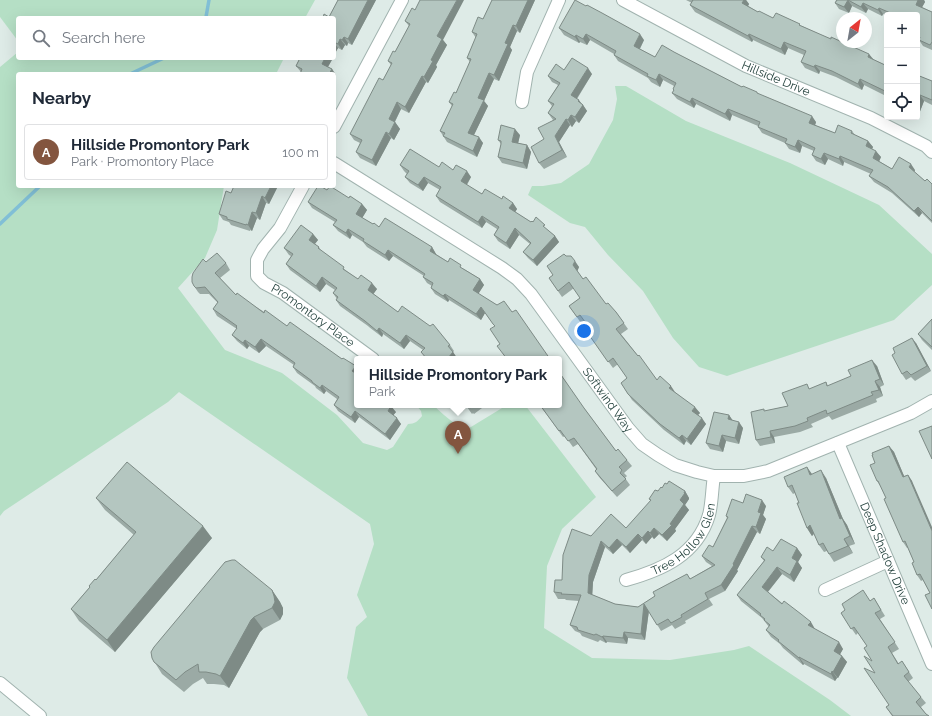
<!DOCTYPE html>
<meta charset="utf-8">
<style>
:root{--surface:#fff;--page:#f6f6f7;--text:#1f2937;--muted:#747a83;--line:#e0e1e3;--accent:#83553f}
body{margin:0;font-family:Raleway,sans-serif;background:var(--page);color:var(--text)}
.controls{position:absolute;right:12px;top:12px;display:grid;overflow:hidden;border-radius:4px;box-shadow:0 4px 16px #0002}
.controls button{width:36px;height:36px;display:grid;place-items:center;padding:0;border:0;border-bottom:1px solid var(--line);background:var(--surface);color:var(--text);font:20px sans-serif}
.compass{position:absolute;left:836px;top:12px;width:36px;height:36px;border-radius:50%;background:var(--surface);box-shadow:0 4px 16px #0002;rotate:31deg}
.you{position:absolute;left:584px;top:331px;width:14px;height:14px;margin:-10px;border:3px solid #fff;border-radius:50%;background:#1a73e8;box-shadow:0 0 0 6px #1a73e833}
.badge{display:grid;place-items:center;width:26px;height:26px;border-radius:50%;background:var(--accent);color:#fff;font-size:13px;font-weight:700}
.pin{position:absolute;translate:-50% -33px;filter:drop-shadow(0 1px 2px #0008)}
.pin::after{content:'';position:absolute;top:21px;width:14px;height:12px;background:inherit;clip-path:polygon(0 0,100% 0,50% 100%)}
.popup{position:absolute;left:354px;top:356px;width:208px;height:52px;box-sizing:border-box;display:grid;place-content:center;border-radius:4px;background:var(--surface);filter:drop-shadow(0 1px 3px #0005);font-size:13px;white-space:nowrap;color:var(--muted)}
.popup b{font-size:15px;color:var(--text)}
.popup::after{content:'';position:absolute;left:50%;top:100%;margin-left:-8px;border:8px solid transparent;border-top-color:var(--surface)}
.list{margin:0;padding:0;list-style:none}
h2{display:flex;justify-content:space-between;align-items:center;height:52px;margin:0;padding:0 16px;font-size:17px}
h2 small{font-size:13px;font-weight:400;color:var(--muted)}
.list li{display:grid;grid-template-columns:26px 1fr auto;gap:12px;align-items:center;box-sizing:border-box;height:56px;margin:0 8px 8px;padding:0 8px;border:1px solid var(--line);border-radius:4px}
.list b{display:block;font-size:15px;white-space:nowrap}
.list p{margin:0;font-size:13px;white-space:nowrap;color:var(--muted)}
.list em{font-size:13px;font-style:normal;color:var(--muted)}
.icon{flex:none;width:22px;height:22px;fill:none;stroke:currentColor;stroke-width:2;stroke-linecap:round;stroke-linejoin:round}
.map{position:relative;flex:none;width:932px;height:716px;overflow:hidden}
.search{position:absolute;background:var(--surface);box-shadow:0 4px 16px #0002;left:16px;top:16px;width:320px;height:44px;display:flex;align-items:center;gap:10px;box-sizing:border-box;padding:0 14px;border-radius:4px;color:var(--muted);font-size:15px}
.panel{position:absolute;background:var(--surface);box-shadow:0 4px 16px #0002;left:16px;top:72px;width:320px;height:116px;border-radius:4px}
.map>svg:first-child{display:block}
.green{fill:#b5dfc5}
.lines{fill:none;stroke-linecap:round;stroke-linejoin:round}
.stream{stroke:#81bfd6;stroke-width:3.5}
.minor-casing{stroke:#a1b3af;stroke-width:14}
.minor{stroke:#fff;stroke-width:12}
.wall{fill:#9baaa5}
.shaded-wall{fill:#7e8b86}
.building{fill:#b4c6c0;stroke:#7e8b86}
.labels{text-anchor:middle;stroke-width:3.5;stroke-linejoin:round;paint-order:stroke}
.street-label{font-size:12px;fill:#1e3d38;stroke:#eff8f4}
</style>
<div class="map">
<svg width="932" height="716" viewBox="0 0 932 716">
<rect width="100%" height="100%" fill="#deebe7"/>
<path class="green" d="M0,0h315l-10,18h-287v23l-18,-24z
M18,52v6h266l-8,16h-258v112h206l-7,44 -12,28 -27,30 47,62 57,23 55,42 26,28 24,7 6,-3 15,-23c7,0 10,-3 14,-8l-1,-5 -5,-6h17l11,10 21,17 1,-2 41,-25h18l71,92 -34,32 -15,37 -3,62 48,30 78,2 64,-10 15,-4 81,54 21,16h-483l-21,-38 9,-51 11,-10 -10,-22 17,-51 -4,-20 -191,-132 -11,10 -164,109 -4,5v-449z
M615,86h11l60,35 104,42 89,42 53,49v31l-38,35 -167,56 -28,-9 -26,-29 -30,-47 -35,-36 -23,-28 -15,-4 -42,-28 4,-9h11l18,-3 28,-19 24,-44 4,-21z"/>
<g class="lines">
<path class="stream" d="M205,18l1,-1 3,-17
M130,74l34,-16
M0,224l40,-38"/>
<defs>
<g id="minor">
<path id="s1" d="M623,0l123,66 125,52 55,28 6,6"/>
<path d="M522,102l5,-30 32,-72"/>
<path d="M334,127l68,-127"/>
<path id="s2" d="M334,163l168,105 15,11 14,15 97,134 14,16 16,11 17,10 22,7 17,4h30l24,-5 143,-58 21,-12"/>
<path id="s3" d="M303,186l-23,42 -17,21 -6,11v16l7,7 19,10 90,66"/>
<path id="s4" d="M838,443l94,221"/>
<path id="s5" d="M626,580c36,-10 71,-25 83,-65 3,-11 3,-27 5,-39"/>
<path d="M825,590l63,-29"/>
<path d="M0,683l40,33"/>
</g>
</defs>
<use href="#minor" class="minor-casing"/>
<use href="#minor" class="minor"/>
</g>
<path class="wall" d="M338,0h38l-24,45 -4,-2 -1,3 -2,-1 -3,5 -4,-2 -4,7 -5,-38z
M492,0h43l-15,33 -3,-2 -7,16 2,3 -13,31 -5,-2 -10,22 4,5 -14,29 9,8 -6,14 -30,-15 -7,-11 12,-25 -3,-4 7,-9 14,-31 -3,-4 9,-20 -4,-6 11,-13z
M686,0h60l3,4 -1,2 10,6 15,6 29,8 83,39h2v35l-2,-3 1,-1 -22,-11 -2,5 -26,-13 -16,-6 -1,3 -14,-6 -4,-6 3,-7 -16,-7 -3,7 -32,-15 -1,2 -57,-30 -5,-7 2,-2z
M836,0h88l1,2 -3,5 10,5v38l-9,-4 -4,-6 -2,-1v-24h-30v1l-4,-2 -1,2 -14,-7 -2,4 -14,-7 -3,7 -10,-4 -4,-6z
M405,21l38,19 4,5 -11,20 1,2 -9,16 -2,-1 -17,31 -8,-4 -6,13 5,7 -6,11 -3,-2 -15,28 -16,-8 -4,-6 4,-9 -6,-3 -4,-6 33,-54 8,-15 -3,-4 7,-9 14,-26z
M559,28l85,12 -4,9 15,8 20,-4 67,34 16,7 58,28 -1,3 20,8 17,-2 3,4 13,6 5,6 -1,2 9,8 -2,4 13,8 23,1 -1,2 11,9 7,3v39l-10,-10 -3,4 -27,-24 -18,-11 -5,-6 2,-2 -27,-12 -1,4 -15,-7 -3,6 -9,-4 -4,-6 2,-4 -12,-5 -2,7 -11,-4 -4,-6 -23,-10 -4,-6v-1l-26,-11 -2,6 -34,-17 -2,4 -17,-9 -5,-6 2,-3 -1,-1 1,-3 -11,-6 -3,7 -9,-5 -3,-4 -30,-17 -4,-6v-1l-24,-14 -3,5 -7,-3 -1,1 -15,-8z
M300,58h33l-5,9 4,2 4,6 -2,4v-5l-33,-2 -5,-6z
M564,70l28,4 -15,25 6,6 4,6 -8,12 -3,-2 -4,6 -2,-2 -11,17 8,15 -23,12 -5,-6 5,-24 9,-19 -5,-7 4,-7 -4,-5 10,-16 -6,-3 -4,-6z
M917,75l15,6v24l-8,-4 -5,13 -2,-1z
M520,135l-2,8 9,2 4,7 -4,17 -25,-6 -4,-6 3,-13 -3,-4z
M400,165l39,2 14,3 18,7 -4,8 15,9 31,9 4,6 -2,3 16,10h2l16,9 6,5 4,6 -22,24 -9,-8 -5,-6 7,-8 -11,-9 -9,14 -12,-8 -4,-6 3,-6 -11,-7 -4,6 -42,-26 -4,-6 4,-6 -12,-7 -5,8 -13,-8 -5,-6 2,-3 -3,-3z
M278,186l-9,18 -3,-1 -6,17 -3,-2 -5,13 -2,-1v1l-19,-6 -2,-3 -6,-2 -4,-6 12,-21z
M327,190l22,8 13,6 5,6 -5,8 11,6 59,23 4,7 12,8 16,7 16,10 4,6 -6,9 19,11 3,39 -5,-18 -10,-13 -4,7 -32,-20 -1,2 -13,-8 -4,-6 1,-2 -5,-3 -4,-6 1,-1 -31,-20 -4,5 -22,-14 -4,-5 -11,-7 -2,4 -12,-8 -5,-6 2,-3 -23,-14 -4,-6z
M313,234l5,6 -3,4 4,3 2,4 27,21 10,7 19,10 -4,5 25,18 52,33 4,6 -1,1 4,6 -34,-8 -13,-9 -6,8 -21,-15 -1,3 -13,-10 -1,-1 -28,-20 -4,-6 1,-1 -4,-6 2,-3 -9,-6 -6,8 -30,-22 -4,-6 5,-8 -2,-1 -5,-7z
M566,256l13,11 -2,4 6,8 23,25 10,8 12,17 -7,5 36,46 18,12 25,21 -2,2 8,9 -15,21 -5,-4 -2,4 -20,-15 -32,-30 -11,-17 6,-5 -9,-14 -5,4 -26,-36 4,-2 -7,-9 -3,2 -12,-17 11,-8 -6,-10 -12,9 -13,-19 4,-3z
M226,263l4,7 -10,8 16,17 106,64 14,7 1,2v37l39,7 -3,3 8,9 -11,16 -31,-23 -4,6 -17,-12 -4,-6 3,-6 -11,-8 -2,3 -8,-6 -1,-2 -18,-13 -4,-6 1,-2 -28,-19 -7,7 -10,-7 -2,3 -10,-8 -5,-6 5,-6 -20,-13 -4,-7 5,-6 -9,-9h-9l-2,-2 -4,-6z
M932,319v31l-10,-10 -4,-6z
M916,343l15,28 -16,10 -4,-4 -5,3 -4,-6z
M877,366l7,19 -4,2 3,9 -7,3 1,3 -45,18 -3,-4 -18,8 2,3 -13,5 -26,5 1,6 -15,3 -4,-6 9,-29 23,-5 22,-17 16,-7 2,4z
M458,405h28l-12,9 -1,-1 -1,1 -5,-7 -4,4z
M540,405l44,3 32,43 11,9 5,6 -8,7 3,3 -2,2 5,7 -13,12 -18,-20 -4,-6 1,-2 -18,-25 -5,3 -8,-11 -2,1z
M729,415l4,6 10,7 -4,16 -13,-3 -3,11 -13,-3 -4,-6z
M889,446l5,6 10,24 4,-1 4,6 18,112 -7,-13 -2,1 -4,-6 -3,-13 -6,-14h-1l-4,-6 -17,-44 -5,-11 -4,-6 -2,-18z
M812,474l14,4 17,41 4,6 8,19 -6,2 4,7 -19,9 -7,-11 -3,1 -5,-7 -5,-11 -2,2 -5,-8 -8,-25 -4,-10 -2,1 -5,-7z
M667,484l18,7 4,7v1l-4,6 4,5 -14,19 1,2 -9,10 -8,-7 -5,5 -2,-2 -6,7 -4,-4 -12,13 -8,-8 -9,9 -8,-7 -12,35 -1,13 23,9 23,3 17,-11 32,-22 3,5 22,-13 -6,-4 -4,-6 11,-9 14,-29 -1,-2 17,-13 23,3 -3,9 3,4 -6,15 -3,-2 -20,38 1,1 -13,20 -16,8 4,6 -28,16 1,2 -11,6 -3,-4 -11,6 -12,-20 -4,29 -17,-2 -1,6 -20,-2 -1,1 -6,-3 -2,2 -16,-6 -2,-3 -5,-2 -5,-6 9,-24 -13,-1 -1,-1h-7l-4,-7 37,-56 35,-8 25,-27 -2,-2z
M96,498l116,40 -97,114 -36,-31 -8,-12 63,-74 -29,-25z
M797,548l5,7 -4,7 4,6 -8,14 -12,-8 -14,18 47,37 28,20 -3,5 2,2 5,6 -9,16h-1l-2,3 -31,-17 -1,1 -20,-17 -3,-4 -9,-7 -5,-7 3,-3 -7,-9 -21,-17 -4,-6 27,-34 -3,-4 12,-6z
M272,590l8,12 3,6v6l-3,6 -17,9 -3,3 -31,56 -5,-3 -10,-1h-7l-4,-6 -10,6 -9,8 -22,-18 -10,-16z
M874,598l11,18 -5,3 19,30 -7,4 7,11 3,-3 11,17 -5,4 13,15 5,6 -5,4 5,7 3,2h-37l-6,-9 3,-2 -14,-32 -3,-12 -5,-15 -9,-13 -2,2 -15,-22 4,-3 25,-9z"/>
<path class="shaded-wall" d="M368,0h8l-24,45 -4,-6z
M457,0h7l-21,40 4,5 -11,20 1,2 -9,16 -4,-6 7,-17 6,-24z
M528,0h7l-15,33 -4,-7z
M744,0h2l3,4 -3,6 -4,-7z
M848,0l4,6 -3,7 -5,-6z
M918,0h6l1,2 -5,9 -4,-6z
M863,3l5,6 -2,4 -5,-6z
M879,8l4,6 -1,2 -4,-6z
M513,25l4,6 -7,16 2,3 -13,31 -5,-6 11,-32z
M586,34l4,6 -3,5 -4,-6z
M640,34l4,6 -6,12 -4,-6z
M749,34l4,6 -1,2 -4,-6z
M576,35l4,7 -1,1 -4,-6z
M344,37l4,6 -1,3 -5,-6z
M340,39l5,6 -3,5 -4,-6z
M784,42l4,6 -3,7 -4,-6z
M334,43l4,5 -4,7z
M869,54l5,6 -6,-3z
M325,58h8l-7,12 -4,-6z
M815,65l5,6 -1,3 -5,-7z
M588,68l4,6 -17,27 -4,-6z
M332,69l4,6 -2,4v-5h-5z
M489,73l5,6 -10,22 4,5 -16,33 -4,-6 10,-35z
M659,74l4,6 -3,7 -4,-7z
M422,76l4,6 -17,31 -4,-6z
M860,79l4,6 -2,5 -4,-6z
M920,95l4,6 -5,13 -2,-2v-10z
M692,98l4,6 -2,4 -4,-6z
M579,100l4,6v-1l4,6 -8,12 -4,-6z
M397,102l4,7 -8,16 -4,-6z
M728,109l4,6 -2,6 -5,-7z
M571,115l5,6 -4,6 -4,-7z
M812,116l4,6 -2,7 -5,-6z
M566,119l4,6 -11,17 8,15 -5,-7 -7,-14z
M395,122l5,7 -6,11 -5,-6z
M515,129l5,6 -3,13 -5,-6z
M386,132l5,6 -15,28 -4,-6z
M479,137l4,6 -6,14 -4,-6z
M798,140l4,6 -2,7 -5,-6z
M868,141l5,6 -3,6 -4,-7z
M527,145l4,7 -4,17 -4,-6z
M876,151l5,6 -3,7 -5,-6z
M824,153l4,6 -3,6 -4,-6z
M840,156l4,6 -1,4 -4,-7z
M911,164l4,6 -1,3 -5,-6z
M467,171l4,6 -6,10 -4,-6z
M424,177l4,6 -5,8 -5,-6z
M271,186h7l-9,18 -4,-6z
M262,196l4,7 -6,17 -4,-7z
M513,203l4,6 -3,5 -5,-6z
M362,204l5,6 -6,10 -5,-6z
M918,207l4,6 -3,4 -5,-6z
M252,212l5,6 -5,13 -4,-6z
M482,216l4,6 -4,6 -4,-6z
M515,228l4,7 -9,14 -4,-6z
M348,229l4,6 -2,4 -4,-6z
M313,234l5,6 -5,6 -4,-6z
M555,236l4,6 -22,24 -4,-6z
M432,247l4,7 -2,3 -4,-6z
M388,250l5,6 -4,5 -4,-6z
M575,261l4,6 -2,5 -4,-7z
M322,277l4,7 -6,8 -4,-6z
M480,279l4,6 -7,11 -4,-6z
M372,283l5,6 -5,7 -4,-6z
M445,294l4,6 -1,2 -5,-6z
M481,307l4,6 -4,7 -5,-6z
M379,328l4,6 -1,3 -5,-6z
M406,335l4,6 -6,8 -4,-6z
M912,338l4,5 15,28 -4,-5z
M261,339l5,7 -7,7 -4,-6z
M245,340l4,6 -2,3 -4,-6z
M453,352l4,6 -1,1h-7l-1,-1z
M872,360l5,6 7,19 -4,-6z
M356,366l1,2v8l-5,-5z
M875,381l5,6 3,9 -4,-6z
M322,385l4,6 -2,3 -4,-6z
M671,386l4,6 -6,-4z
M391,406l5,6 -4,5 -4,-6z
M695,407l5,6 -4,4 -4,-6z
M355,411l4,6 -4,6 -4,-6z
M729,415l4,6 -5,-2z
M397,418l4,6 -11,16 -5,-6z
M702,418l4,6 -15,21 -4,-6z
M739,422l4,6 -4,16 -4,-6z
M770,431l4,6 1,6 -4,-6z
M682,435l4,6 -2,4 -5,-7z
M722,435l4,6 -3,11 -4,-6z
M889,446l5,6 13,31 -4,-6z
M807,467l5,7 -2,1z
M821,470l5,8 17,41 4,6 8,19 -5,-8 -10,-17z
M908,475l4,6 20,46v4z
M685,491l4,7v1l-4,6 4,5 -14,19 1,2 -9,10 -5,-6 8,-11 10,-24z
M762,500l4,6 -3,9 3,4 -6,15 -4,-7 2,-15z
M810,525l5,7 -3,4 -5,-8z
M203,526l9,12 -97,114 -8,-12z
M752,526l5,6 -20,38 1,1 -13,20 -4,-6 12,-21z
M654,528l5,6 -5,5 -4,-6z
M648,531l4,6 -6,7 -4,-6z
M638,534l4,6 -12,13 -4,-6z
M617,539l5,6 -9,9 -4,-6z
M844,539l5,7 4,7 -5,-7z
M601,541l4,6 -12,35 -1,18 -4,-7 1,-18z
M797,548l5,7 -4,7 4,6 -8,14 -4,-7 2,-17z
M777,567l5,7 -16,20 -4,-7z
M272,590l8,12 3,6v6l-3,6 -8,-12z
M644,604l5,6 -4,30 -4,-6z
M254,617l9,12 -3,3 -31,56 -9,-12 31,-56z
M811,622l4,7 -7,-4z
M624,632l4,6 -1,6 -4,-6z
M603,636l4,6 -1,1 -4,-6z
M839,642l4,7 -5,9 -4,-7z
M842,656l5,6 -9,16 -5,-6z
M799,657l5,7 -1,1 -4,-7z
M832,671l5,7 -2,3 -4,-7z"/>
<path class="building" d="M338,0h30l-20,39 -4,-2 -2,3 -2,-1 -2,5 -4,-2v-24h-11l1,-4 5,3z
M420,0h37l-20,36 5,3 -11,21 2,1 -9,16 -2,-1 -17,31 -8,-5 -8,17 6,3 -6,12 -3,-2 -14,28 -16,-8 6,-12 -12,-6 29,-56 4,2 9,-17 -4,-2 5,-10 2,1 15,-28 -5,-3 7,-13 3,2z
M492,0h36l-12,26 -3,-1 -8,18 3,1 -14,31 -5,-2 -11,25 6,2 -16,33 11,4 -6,14 -30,-15 2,-3 -5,-2 13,-27 -4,-2 5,-10 2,1 15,-34 -4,-1 10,-24 -5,-2 6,-15 5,2z
M575,0l11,6 1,-1 15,8 38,21 -6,12 21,11 7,-12 12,7 68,35 1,-1 14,6v1l55,23 -3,7 26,10 3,-8 14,6 -1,2 17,8 -2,5 10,5 -3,7 19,11 7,-12 12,7 -2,3 16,14 2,-2 5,5v37l-14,-14 -4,4 -26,-24 -19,-11 4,-6 -33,-14 -1,3 -15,-6 -3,6 -9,-4 3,-7 -17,-8 -3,7 -10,-4 2,-4 -29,-12 2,-5 -32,-13 -3,5 -33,-16 -2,4 -18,-9 2,-3 -1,-1 3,-6 -17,-9 -3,6 -9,-4 1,-2 -34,-19 2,-4 -30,-17 -3,5 -7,-4 -1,2 -16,-9z
M692,0h52l-2,3 16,9 1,-1 14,7 3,-5 24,11 -1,1 32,14v-2l38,17 -1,3 17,8v-1l2,1v27l-27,-13 -2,5 -26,-13 -17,-6 -1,2 -13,-5 5,-11 -22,-9 -3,7 -32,-15 -1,2 -58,-31 3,-5z
M837,0h81l-2,5 16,7v30l-2,3 -11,-5 1,-3 -3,-2v-20h-22l-16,-7 -1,2 -15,-7 -2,4 -13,-7 -4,7 -9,-4z
M300,58h25l-3,6 10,5 -3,5h-29l2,-5 -6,-3z
M572,58l16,10 -17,27 8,5 -1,1 5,4 -8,12 -4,-2 -3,5 -2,-1 -11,17 7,14 -23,13 -8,-16 13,-8 -6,-11 18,-9 -8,-6 6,-9 -6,-3 12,-18 -12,-7 8,-12 8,6z
M917,75l15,6v19l-12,-5 -3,7z
M501,125l14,4 -3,13 15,3 -4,18 -25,-6 3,-13v-3l-3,-1z
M410,149l29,18 3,-5 11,8 3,-5 11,6 -6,10 21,13 3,-5 17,10 1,-3 10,7 -4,5 22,14 1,-1 1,1 3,-5 9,8 -2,1 12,10 -22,24 -10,-8 8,-9 -16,-15 -9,15 -12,-8 5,-8 -17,-11 -4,6 -42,-26 5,-9 -17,-10 -6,8 -13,-8 4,-6 -9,-6z
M234,186h37l-6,12 -3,-2 -6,17 -4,-1 -4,13 -2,-1v1l-19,-6v-2l-8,-3 7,-23 5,2z
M318,186l1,1 1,-1 7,4 3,-4 19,12 1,-2 12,8 -6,10 17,10 1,-1 5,4 6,-9 47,29 -2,4 18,11 2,-4 11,7 -1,2 20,12 -7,11 24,15 7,-4 8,11 4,-2 34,49h-43l-10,-13 3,-2 -10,-15 5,-3 -2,-2 -12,-17 -5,7 -31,-20 -2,2 -12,-8 2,-5 -10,-6 2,-3 -37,-24 -3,5 -22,-14 1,-2 -16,-10 -2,4 -13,-8 4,-5 -29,-18z
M301,225l12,9 -4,6 10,7 -1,1 26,19 -1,2 15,10 3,-4 11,8 -4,7 30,22 4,-6 28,20 3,-2 17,21 -2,1 5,6 -5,6 4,-2 2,3h-27l-6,-7 4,-4 -19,-13 -6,8 -21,-15 -2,3 -12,-10 -29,-21 2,-3 -5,-4 4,-5 -15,-11 -6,9 -30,-22 7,-10 -9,-6z
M217,253l9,10 -11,10 21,22 1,-2 27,20 1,-3 22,16 3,-4 52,37 1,-1 13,8 -4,5 5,3v31h34v1l-3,5 9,7 -12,16 -30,-23 -4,6 -17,-12 5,-8 -17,-12 -2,3 -8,-6v-1l-19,-14 2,-4 -34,-24 -6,8 -10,-7 -2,3 -11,-8 5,-7 -1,-1 1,-1 -24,-17 5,-7 -13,-15 -9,1 -2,-2 -2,-4v-5l1,-4 10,-14 3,3z
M564,254l2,2h5l4,5 -2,4 10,14 3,-2 20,27 2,-1 8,9 8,11 -8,6 22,27 1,-1 18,25 3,-4 11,10 -2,2 26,19 -3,4 10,7 -15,21 -5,-4 -3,3 -19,-14 -32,-30 -7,-11 6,-5 -14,-20 -5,4 -21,-30 4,-2 -11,-15 -3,2 -8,-11 11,-8 -11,-16 -11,9 -9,-13 4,-3 -6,-9z
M932,319v28l-14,-13z
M912,338l15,28 -16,9 -4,-4 -5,3 -10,-19 3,-2 -2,-5z
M872,360l8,19 -5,2 4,9 -8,2 2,3 -46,19 -1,-4 -19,8 1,3 -13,5 -25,5 1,6 -15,3 -5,-28 13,-3v2l24,-5 -6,-13 25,-9 2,5 17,-7 1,4 24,-10 -3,-6z
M559,372l25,36 32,43 2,-2 9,11 -8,7 3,3 -2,3 6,6 -14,12 -17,-20 2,-2 -23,-31 -6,3 -8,-11 -1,1 -19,-26h19z
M466,405h8l-4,3 -1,-1 -1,1z
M714,412l15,3 -1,4 11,3 -4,16 -13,-3 -3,11 -13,-3z
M932,426v33l-13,-28z
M889,446l14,31 5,-2 24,56v78l-7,-14 5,-2 -10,-19 -3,1 -5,-12 2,-1 -9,-21 -2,1 -19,-43 2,-1 -8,-17h-1l-7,-16 5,-2 -3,-8h1l-1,-2z
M127,462l76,64 -96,114 -36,-31 19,-22 -1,-1 6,-7 1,1 40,-48 -40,-34z
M807,467l3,8 11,-5 19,49 2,-1 8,18 -6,3 4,7 -19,8 -6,-11 -4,2 -9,-20 -3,3 -10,-25h2l-7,-18 -4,2 -4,-10z
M669,481l16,10 -1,2h1l-5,7 4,4 -14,20 2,1 -10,10 -8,-7 -4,5 -2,-2 -6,7 -4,-4 -12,13 -9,-8 -8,9 -8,-7 -12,34 -1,18 27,11 23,3 17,-11 -2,-4 34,-18 3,5 25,-14 -13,-9 7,-11 4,2 15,-30 -2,-1 6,-17 11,4 3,-9 16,6 -4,12 3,1 -5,14 -4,-1 -19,38 1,1 -13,20 -16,8 3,6 -27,16 1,2 -11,6 -3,-4 -11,6 -13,-21 -3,30 -17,-2 -1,6 -20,-2 -1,1 -6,-3 -2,1 -16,-5 -1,-3 -7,-2 11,-30 -20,-1 1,-1 -8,-1 1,-12h7l1,-25 9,-26 19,7 20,-22 15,14 25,-28 -2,-1 6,-9 3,1 3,-4 1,1 3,-5 2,1z
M781,539l16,9 -5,10 5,3 -7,14 -13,-8 -15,20 20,17 2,-3 17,13 10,8 -3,3 31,17 -5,9 8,5 -9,16 -1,-1 -1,3 -32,-17v1l-21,-17 1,-1 -13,-10 4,-5 -6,-5 1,-1 -5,-4 1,-1 -24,-19 28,-35 -4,-3 6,-10 6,4z
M232,560h3l37,30 2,6 1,6 -3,6 -18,9 -3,3 -31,56 -4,-2 -10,-2h-7l-1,-8 -13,8 -9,8 -22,-18 -2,-4 -1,-6 3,-5 71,-85z
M863,590l7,11 4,-3 7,12 -6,3 20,29 -7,5 10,17 4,-3 7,11 -5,4 17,21 -5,5 10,12 3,2h-36l-7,-9 3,-2 -25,-37 11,5 -11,-17 8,5 -8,-13 3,-2 -13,-19 -3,2 -10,-16 4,-3 -3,-6z"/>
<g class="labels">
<g class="street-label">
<text dy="4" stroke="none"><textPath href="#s1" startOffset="172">Hillside Drive</textPath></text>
<text dy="4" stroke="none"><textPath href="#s3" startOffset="172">Promontory Place</textPath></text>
<text dy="4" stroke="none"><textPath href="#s2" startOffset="368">Softwind Way</textPath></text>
<text dy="4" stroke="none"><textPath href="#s5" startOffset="75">Tree Hollow Glen</textPath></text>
<text dy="4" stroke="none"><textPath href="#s4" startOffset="120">Deep Shadow Drive</textPath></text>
</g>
</g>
</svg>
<div class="controls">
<button>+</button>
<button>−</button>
<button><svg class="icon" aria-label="locate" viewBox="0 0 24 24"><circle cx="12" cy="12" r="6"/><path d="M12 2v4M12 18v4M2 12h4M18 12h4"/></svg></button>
</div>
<svg class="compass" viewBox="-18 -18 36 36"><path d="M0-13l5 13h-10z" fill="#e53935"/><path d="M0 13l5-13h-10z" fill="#747a83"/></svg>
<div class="you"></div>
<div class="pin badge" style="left:458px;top:454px">A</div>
<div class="popup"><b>Hillside Promontory Park</b>Park</div>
<div class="search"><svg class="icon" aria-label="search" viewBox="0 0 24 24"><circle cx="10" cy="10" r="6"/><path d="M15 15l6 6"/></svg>Search here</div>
<section class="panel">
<h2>Nearby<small></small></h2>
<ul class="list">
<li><span class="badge">A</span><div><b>Hillside Promontory Park</b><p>Park · Promontory Place</p></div><em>100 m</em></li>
</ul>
</section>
</div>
